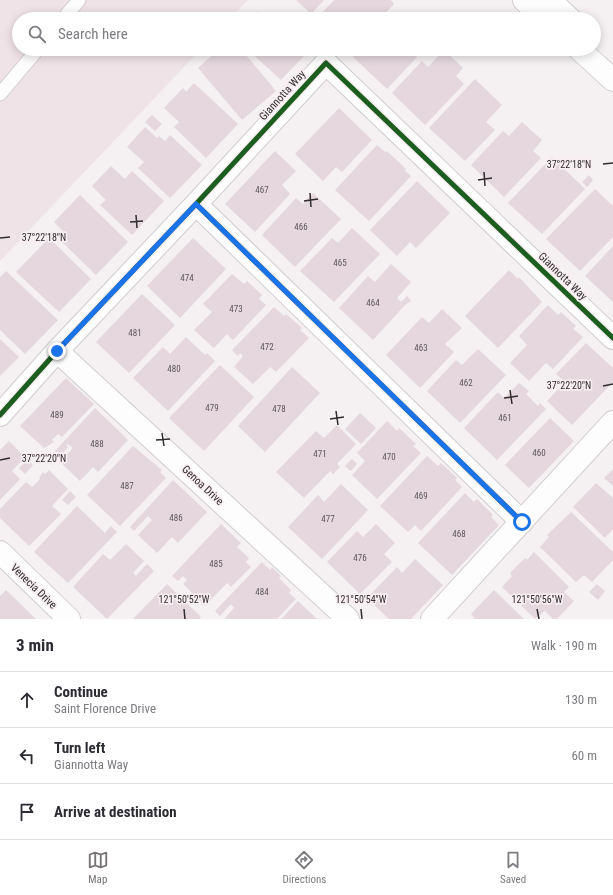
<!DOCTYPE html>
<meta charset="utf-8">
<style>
:root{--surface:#fff;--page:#f2f2f3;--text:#2b2b33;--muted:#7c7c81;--line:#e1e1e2;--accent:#767173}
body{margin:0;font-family:"Roboto Condensed",sans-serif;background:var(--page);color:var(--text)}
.stop{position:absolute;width:12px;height:12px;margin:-9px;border:3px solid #1a73e8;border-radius:50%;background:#fff}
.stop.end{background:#1a73e8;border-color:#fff;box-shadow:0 1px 4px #0008}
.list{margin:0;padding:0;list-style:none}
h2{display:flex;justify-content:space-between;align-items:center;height:52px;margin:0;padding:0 16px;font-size:17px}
h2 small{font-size:13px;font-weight:400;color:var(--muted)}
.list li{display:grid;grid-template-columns:26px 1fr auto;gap:12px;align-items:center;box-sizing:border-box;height:56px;padding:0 16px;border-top:1px solid var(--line)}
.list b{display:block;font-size:15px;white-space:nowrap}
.list p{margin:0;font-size:13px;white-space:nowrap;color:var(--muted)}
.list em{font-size:13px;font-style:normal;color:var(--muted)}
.icon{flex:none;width:22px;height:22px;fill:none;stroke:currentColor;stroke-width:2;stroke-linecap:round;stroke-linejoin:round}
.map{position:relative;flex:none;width:613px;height:619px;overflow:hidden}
.search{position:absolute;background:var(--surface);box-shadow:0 2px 10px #0003;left:12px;right:12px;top:12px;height:44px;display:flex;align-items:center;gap:10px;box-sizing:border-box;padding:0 14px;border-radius:22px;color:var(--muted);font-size:15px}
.sheet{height:220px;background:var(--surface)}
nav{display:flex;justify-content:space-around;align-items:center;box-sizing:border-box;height:56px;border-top:1px solid var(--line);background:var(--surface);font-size:11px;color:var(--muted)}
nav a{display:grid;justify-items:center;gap:2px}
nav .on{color:var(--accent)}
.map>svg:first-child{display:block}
.built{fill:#f0e3e8}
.building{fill:#e5d7dd}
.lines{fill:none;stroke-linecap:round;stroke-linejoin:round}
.lane-casing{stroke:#d1cdcf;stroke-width:15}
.street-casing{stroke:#d1cdcf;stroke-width:24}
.highway-casing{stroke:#d1cdcf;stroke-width:24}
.lane{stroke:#fefdfd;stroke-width:13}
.street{stroke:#fefdfd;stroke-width:22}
.highway{stroke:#fefdfd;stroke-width:22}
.cycleway-casing{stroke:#f8edf1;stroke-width:8}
.cycleway{stroke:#1b5e20;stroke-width:5}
.route{stroke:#1a73e8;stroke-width:5}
.ticks{fill:none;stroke:#312c2e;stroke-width:1.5}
.labels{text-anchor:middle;stroke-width:3.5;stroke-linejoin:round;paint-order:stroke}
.number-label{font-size:9px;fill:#5e575a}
.street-label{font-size:11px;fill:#312c2e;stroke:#f8edf1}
.ticks-label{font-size:10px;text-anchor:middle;fill:#312c2e;stroke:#f8edf1;stroke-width:3.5;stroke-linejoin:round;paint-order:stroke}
</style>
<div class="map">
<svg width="613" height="619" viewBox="0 0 613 619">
<rect width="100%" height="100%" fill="#f5f0f2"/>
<path class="built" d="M0,0h248l-18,19h-211v30h182l-201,212z"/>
<path class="building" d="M296,0h28l-13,14z
M334,0h57l3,4 -14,15h-64z
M257,11l8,8h-15z
M404,15l4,4h-8z
M219,49h22l35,42 -34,29 -44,-52z
M247,49h49l8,7 -23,24z
M340,49h11l-5,5z
M360,49h48l9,8 -30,32 -34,-32z
M444,50l19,18 -7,8 8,8 -39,41 -33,-32 30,-32 6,6z
M475,79l27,26 -16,17 9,8 -30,31 -36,-33z
M194,83l44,41 -32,34 -32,-31 5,-5 -15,-14 19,-20 3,4z
M339,108l33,32 -30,32 -6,-5 -13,14 -28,-27z
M152,115l10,9 -7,7 -10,-9z
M522,122l20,18 -9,11 8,7 -37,39 -33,-32 32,-34 6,5z
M145,127l12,11 2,-2 6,5 5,-6 32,30 -32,33 -32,-30 6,-6 -17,-15z
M377,145l8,7 2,-1 19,18 -1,2 6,5 -42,45 -34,-31z
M275,151l21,20 -14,14 8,9 -35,38 -30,-28z
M552,157l33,32 -43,45 -34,-31z
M111,166l14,13 7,-8 32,30 -32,34 -32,-30 6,-5 -14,-14z
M589,175l4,5 -6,7 -5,-5z
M417,181l33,32 -34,35 -6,-6 -13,14 -27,-26z
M595,189l18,17v31l-33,34 -34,-32z
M313,193l28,26 -46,48 -33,-32 34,-37 7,6z
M80,195l48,47 -32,33 -36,-35 6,-6 -12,-12z
M352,228l28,26 -46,48 -34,-31 32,-33 6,5z
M49,238l42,41 -32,33 -43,-40z
M193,238l33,31 -46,49 -33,-32z
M613,246v56l-28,-26z
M391,264l20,18 -14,16 4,4 6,-6 4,5 -6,4 -32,35 -34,-32 29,-32 7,6z
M509,270l9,9 1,-2 23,25 -44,46 -33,-32z
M6,271l52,49 -33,34 -25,-24v-53z
M232,274l12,10 3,-3 15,14 -3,4 7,6 -33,35 -6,-6 -13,14 -20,-18 18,-18 -9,-8z
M142,294l33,31 -46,48 -33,-31z
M548,305l10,10 3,-3 15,14 -3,3 10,8 -30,32 -7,-6 -17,18 -19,-18 17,-18 -8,-9z
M274,307l10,9 2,-2 16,14 -2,2 9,8 -33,34 -6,-5 -17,17 -19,-17 9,-11 -3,-3 -2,3 -6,-6z
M442,309l20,19 -17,16 9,8 -34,36 -34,-33 36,-38 7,6z
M186,337l19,18 2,-2 8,8 -47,50 -35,-33 30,-31 7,7z
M0,339l19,18 -19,19z
M586,343l27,25v14l-41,43 -25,-24 18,-19 -9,-8z
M478,349l28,26 -46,48 -33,-32 29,-31 6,5z
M220,365l34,32 -50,54 -35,-33z
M292,367l28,26 -55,59 -27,-26z
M66,378l28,26 -32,33 -4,-3 -6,6 2,2 -10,6 -24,-22z
M519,383l10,8 -3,3 12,12 2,-3 6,6 -49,51 -33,-32 34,-36 6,6z
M95,408l33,32 -30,32 -5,-5 -13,14 -20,-19 13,-14 -5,-4 -2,1 2,2 -8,9 -5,-5z
M360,413l16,15 -15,16 -16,-15z
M550,418l24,23 -45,47 -24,-23z
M387,421l10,10 2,-3 17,16 -3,2 8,7 -44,46 -25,-24 13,-14 -8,-8z
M337,425l19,19 -19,20 3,3 -7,7 -3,-3 -26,27 -28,-26 40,-41 8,7z
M9,441l16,16 -13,14 8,8 -20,21v-50z
M133,446l29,24 -2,2 6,6 -46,48 -33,-31z
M427,456l11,10 3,-3 16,15 -2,2 7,7 -41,44 -6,-6 -7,7 -28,-26z
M352,459l5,5 -6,7 -6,-5z
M27,460l6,5 -8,9 -6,-6z
M613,469v17l-9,-8z
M49,470l19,19 -16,17 9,8 -32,32 -29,-28v-9l26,-27 6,5 8,-8 -1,-1 4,-6 2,2z
M173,480l34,32 -29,31 -6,-6 -15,16 -19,-18 14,-15 -4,-4 -14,15 -4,-4z
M596,483l17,15v31l-8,9 -32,-31z
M341,484l27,26 -46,49 -34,-32 30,-32 6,7z
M70,491l6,6 -8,8 -6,-5z
M465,493l9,9 3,-3 16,16 -2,2 8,8 -47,50 -34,-32z
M77,506l28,27 6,-7 6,6 -49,51 -34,-31z
M571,512l42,40v8l-21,22 -8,-7 -8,7 -36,-35 9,-10 -2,-2z
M221,524l20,19 -4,4 12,11 -3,4 5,5 -20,20 -4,-4 -22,23 -22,-22 4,-4 -4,-4 -5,5 -6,-5z
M376,524l19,19 -11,11 8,8 -32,32 -33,-32 30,-31 6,6z
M126,544l18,17 -11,12 3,3 11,-12 7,7 -47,48 -34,-32 30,-33 7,6z
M534,552l35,35 -5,5 10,9 -17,18h-4l-8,-8 -10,8 -33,-32 10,-11 -2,-3 15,-15 2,2z
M415,559l28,26 -32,34h-22l-22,-21 30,-31 5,6z
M262,562l8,8 2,-3 9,9 -2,2 12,12 -2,3 7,6 -19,20h-51l-1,-1 9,-10 -3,-4 -11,12 -5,-5z
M167,584l34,33 -2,2h-66z
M597,584l8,7 -7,9 -9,-8z
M6,590l30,29h-36v-23z
M494,590l30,29h-49l-4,-5z
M298,601l19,18h-36z"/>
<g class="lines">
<defs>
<path id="lane" d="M63,19l16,-19
M0,94l38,-45"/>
<path id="street" d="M196,204l326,318
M57,351l291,268
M0,415l57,-64 139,-147 130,-141 287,275
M0,552l69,67
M432,619l181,-197"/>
<path id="highway" d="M524,0l21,19
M550,0l20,19
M579,49l34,31"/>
</defs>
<use href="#lane" class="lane-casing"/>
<use href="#street" class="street-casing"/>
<use href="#highway" class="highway-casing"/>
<use href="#lane" class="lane"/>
<use href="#street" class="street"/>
<use href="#highway" class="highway"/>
<defs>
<path id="cycleway" d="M196,204l326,318
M0,415l57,-64 139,-147 130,-141 287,275"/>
</defs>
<use href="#cycleway" class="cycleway-casing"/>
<use href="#cycleway" class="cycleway"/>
</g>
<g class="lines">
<path class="route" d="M57,351l139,-147 326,318"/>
</g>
<path class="ticks" d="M603,164l10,-1M484,172l1,14M478,180l14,-2M310,193l1,14M304,201l14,-2M136,215l1,13M130,222l13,-1M0,238l10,-1M603,386l10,-2M510,390l2,14M504,398l14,-2M336,411l2,14M330,419l14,-2M162,433l2,13M156,440l14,-1M0,460l10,-2M184,609l1,10M361,609l1,10M537,609l2,10"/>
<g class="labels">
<g class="number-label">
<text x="262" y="193">467</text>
<text x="301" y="230">466</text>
<text x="340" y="266">465</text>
<text x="187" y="281">474</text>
<text x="373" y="306">464</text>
<text x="236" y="312">473</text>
<text x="135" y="336">481</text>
<text x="267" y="350">472</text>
<text x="421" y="351">463</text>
<text x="174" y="372">480</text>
<text x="466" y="386">462</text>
<text x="212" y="411">479</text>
<text x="279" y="412">478</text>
<text x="57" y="418">489</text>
<text x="505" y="421">461</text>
<text x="97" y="447">488</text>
<text x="539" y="456">460</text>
<text x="320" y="457">471</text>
<text x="389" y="460">470</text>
<text x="127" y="489">487</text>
<text x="421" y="499">469</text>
<text x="176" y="521">486</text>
<text x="328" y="522">477</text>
<text x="459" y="537">468</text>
<text x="360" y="561">476</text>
<text x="216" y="567">485</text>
<text x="262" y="595">484</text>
</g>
<g class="street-label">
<text transform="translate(282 95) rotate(-48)" y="4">Giannotta Way</text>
<text transform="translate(563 276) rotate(44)" y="4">Giannotta Way</text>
<text transform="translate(203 485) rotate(43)" y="4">Genoa Drive</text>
<text transform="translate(34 586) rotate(44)" y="4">Venecia Drive</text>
</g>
</g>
<g class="ticks-label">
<text x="569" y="168">37°22'18"N</text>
<text x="44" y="241">37°22'18"N</text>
<text x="569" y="389">37°22'20"N</text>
<text x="44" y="462">37°22'20"N</text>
<text x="184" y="603">121°50'52"W</text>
<text x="361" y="603">121°50'54"W</text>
<text x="537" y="603">121°50'56"W</text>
</g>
</svg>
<div class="stop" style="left:522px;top:522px"></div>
<div class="stop end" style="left:57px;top:351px"></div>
<div class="search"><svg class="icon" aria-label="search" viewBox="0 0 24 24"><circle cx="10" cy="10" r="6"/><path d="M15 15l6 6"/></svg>Search here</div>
</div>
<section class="sheet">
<h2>3 min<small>Walk · 190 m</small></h2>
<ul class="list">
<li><svg class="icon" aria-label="ahead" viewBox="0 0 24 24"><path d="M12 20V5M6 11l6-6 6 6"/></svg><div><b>Continue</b><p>Saint Florence Drive</p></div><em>130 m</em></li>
<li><svg class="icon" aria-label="left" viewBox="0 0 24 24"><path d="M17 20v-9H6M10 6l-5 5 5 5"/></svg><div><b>Turn left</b><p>Giannotta Way</p></div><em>60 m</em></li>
<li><svg class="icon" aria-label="arrive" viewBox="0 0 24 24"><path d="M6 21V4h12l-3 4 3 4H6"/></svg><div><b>Arrive at destination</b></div></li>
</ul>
</section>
<nav>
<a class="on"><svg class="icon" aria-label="map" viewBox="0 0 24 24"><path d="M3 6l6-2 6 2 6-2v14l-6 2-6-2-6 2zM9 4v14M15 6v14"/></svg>Map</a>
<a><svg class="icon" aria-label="directions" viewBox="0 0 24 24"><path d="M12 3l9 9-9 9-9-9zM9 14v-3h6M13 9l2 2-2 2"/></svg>Directions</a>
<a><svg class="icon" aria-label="saved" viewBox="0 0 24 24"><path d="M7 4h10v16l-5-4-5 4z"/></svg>Saved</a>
</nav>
